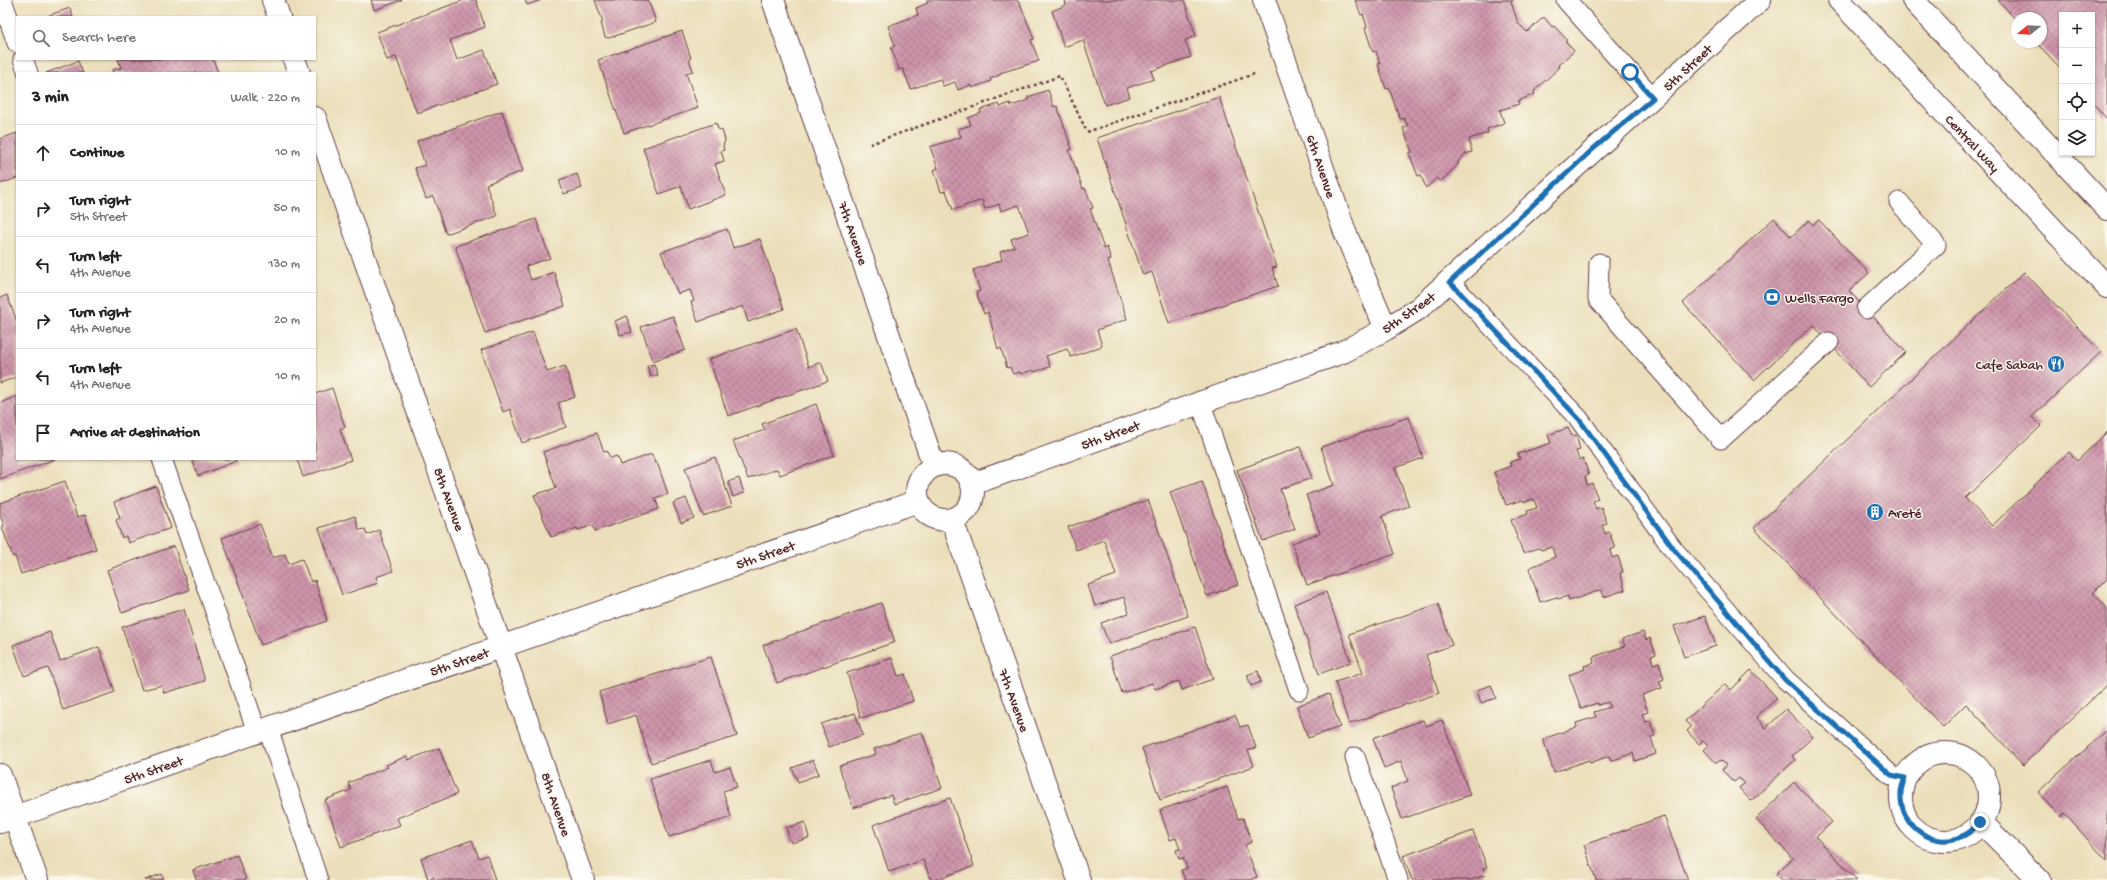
<!DOCTYPE html>
<meta charset="utf-8">
<style>
:root{--surface:#fff;--page:#f2f2f2;--text:#222;--muted:#767676;--line:#e0e0e0}
body{margin:0;font-family:"Gochi Hand",sans-serif;background:var(--page);color:var(--text)}
.controls{position:absolute;right:12px;top:12px;display:grid;overflow:hidden;border-radius:0px;box-shadow:0 1px 3px #0004}
.controls button{width:36px;height:36px;display:grid;place-items:center;padding:0;border:0;border-bottom:1px solid var(--line);background:var(--surface);color:var(--text);font:20px sans-serif}
.compass{position:absolute;left:2011px;top:12px;width:36px;height:36px;border-radius:50%;background:var(--surface);box-shadow:0 1px 3px #0004;rotate:252deg}
.stop{position:absolute;width:12px;height:12px;margin:-9px;border:3px solid #1f6fb2;border-radius:50%;background:#fff}
.stop.end{background:#1f6fb2;border-color:#fff;box-shadow:0 1px 4px #0008}
.list{margin:0;padding:0;list-style:none}
h2{display:flex;justify-content:space-between;align-items:center;height:52px;margin:0;padding:0 16px;font-size:17px}
h2 small{font-size:13px;font-weight:400;color:var(--muted)}
.list li{display:grid;grid-template-columns:26px 1fr auto;gap:12px;align-items:center;box-sizing:border-box;height:56px;padding:0 16px;border-top:1px solid var(--line)}
.list b{display:block;font-size:15px;white-space:nowrap}
.list p{margin:0;font-size:13px;white-space:nowrap;color:var(--muted)}
.list em{font-size:13px;font-style:normal;color:var(--muted)}
.icon{flex:none;width:22px;height:22px;fill:none;stroke:currentColor;stroke-width:2;stroke-linecap:round;stroke-linejoin:round}
.map{position:relative;flex:none;width:2107px;height:880px;overflow:hidden}
.search{position:absolute;background:var(--surface);box-shadow:0 1px 3px #0004;left:16px;top:16px;width:300px;height:44px;display:flex;align-items:center;gap:10px;box-sizing:border-box;padding:0 14px;border-radius:0px;color:var(--muted);font-size:15px}
.panel{position:absolute;background:var(--surface);box-shadow:0 1px 3px #0004;left:16px;top:72px;width:300px;height:388px;border-radius:0px}
.map>svg:first-child{display:block}
.building{fill:url(#building-cross-hatch)}
.lines{fill:none;stroke-linecap:round;stroke-linejoin:round}
.lane-casing{stroke:#623c41;stroke-width:21}
.street-casing{stroke:#623c41;stroke-width:24}
.secondary-casing{stroke:#623c41;stroke-width:24}
.primary-casing{stroke:#623c41;stroke-width:24}
.path{stroke:#623c41;stroke-width:2.5;stroke-dasharray:3 3;stroke-linecap:butt}
.lane{stroke:#fff;stroke-width:19}
.street{stroke:#fff;stroke-width:22}
.secondary{stroke:#fff;stroke-width:22}
.primary{stroke:#fff;stroke-width:22}
.route{stroke:#1f6fb2;stroke-width:5}
.labels{text-anchor:middle;stroke-width:3;stroke-linejoin:round;paint-order:stroke}
.street-label{font-size:14px;fill:#4a1f2b;stroke:#fbf7ec}
.poi-label{font-size:14px;fill:#4a1f2b;stroke:#fbf7ec;text-anchor:start}
</style>
<div class="map">
<svg width="2107" height="880" viewBox="0 0 2107 880">
<defs>
<pattern id="building-cross-hatch" width="8" height="8" patternUnits="userSpaceOnUse"><rect width="8" height="8" fill="#ce94aa"/><path d="M0 0l8 8M0 8l8-8" fill="none" stroke="#a9788b"/></pattern>
</defs>
<rect width="100%" height="100%" fill="#fbf7ec"/>
<filter id="ink" filterUnits="userSpaceOnUse"><feTurbulence type="fractalNoise" baseFrequency=".025" numOctaves="2"/><feDisplacementMap in="SourceGraphic" scale="8" xChannelSelector="R" yChannelSelector="G"/><feConvolveMatrix kernelMatrix="1 2 1 2 8 2 1 2 1" color-interpolation-filters="sRGB"/></filter>
<filter id="wash" filterUnits="userSpaceOnUse"><feTurbulence type="fractalNoise" baseFrequency=".012" numOctaves="4" result="noise"/><feDisplacementMap in="SourceGraphic" scale="16" xChannelSelector="R" yChannelSelector="G"/><feGaussianBlur stdDeviation="0.9" result="paint"/><feColorMatrix in="noise" values="0 0 0 0 0 0 0 0 0 0 0 0 0 0 0 0 0 1.4 0 .05"/><feComposite in="paint" operator="in"/></filter>
<g filter="url(#wash)">
<rect width="100%" height="100%" fill="#ebdfbb"/>
<g id="blocks">
<path class="building" d="M371,0h31l-28,10z
M464,0h12l9,27 -35,13 7,20 27,-10 13,34 -80,29 -21,-56 -9,3 -10,-28z
M525,0h16l-14,5z
M595,0h53l8,22 -47,16 -4,-1 -4,-14 2,-1z
M927,0h90l2,3h1l14,36 -3,1 8,21 -39,12v2l-10,4 1,2 -19,7 -1,-3 -13,5 -3,-8 -12,4 -3,-7 -29,10 -8,-20 -4,1 -8,-23 4,-1 -7,-20 30,-11 -2,-7 12,-5z
M1065,0h119l12,36 -11,4 6,17 -40,14 3,8 -27,9 3,9 -25,8 -22,-65 -19,7 -12,-36 14,-6z
M1355,0h158l-2,2 7,21 9,9 17,-15 8,10 2,-1 13,14 -2,1 9,10 -16,14 2,2 -26,24 1,3 -17,7 1,3 -19,6 4,13 -17,6 1,4 -19,6 3,13 -7,2 -8,9 2,1 -19,18 -3,-4 -11,10 -5,-13 -3,1 -9,-23 3,-1 -9,-24 5,-2 -4,-8 -4,1 -11,-31 -3,1 -8,-25h2l-4,-13 -3,1 -8,-24 2,-1 -4,-13 -2,1z
M1998,0h109v119l-15,-17v-87h-30v55l-26,-28h5v-24h-24v3z
M70,8l3,9h-29z
M682,31l9,27 -2,1 4,12 -7,2 12,35 -74,25 -26,-73z
M118,59h95l5,14h-105l-1,-3 9,-2z
M78,61l5,12h-37z
M1048,90l6,17 3,-1 15,43 -3,1 14,39 2,-1 8,20 -3,1 14,40 3,-2 4,13 -3,1 19,58 -30,11 5,16 -31,11 -4,-8 -21,7 4,11 -16,5 -1,-2 -12,4 -1,-2 -7,2 -3,-7 -3,1 -6,-20 -3,1 -10,-37 -4,2 -8,-22 4,-1 -7,-21 29,-10 -2,-8 14,-5 -3,-8 18,-6 -10,-28 -18,6 -2,-7 -14,5 -3,-9 -29,10 -7,-19 -5,1 -7,-22 4,-2 -8,-21 31,-10 -3,-8 13,-4 -3,-7 13,-5 -1,-3 19,-6 1,3 10,-4 1,3 18,-6 -1,-3z
M1219,97l58,170 -5,1 6,18 -109,37 -17,-51 -9,3 -46,-137z
M502,111l21,60 -37,13 11,32 -51,18 -13,-38 -7,3 -11,-31 10,-3 -8,-24z
M716,123l2,6 4,1 3,10 -2,6 1,4 -3,1 3,10 -9,3 11,31 -38,14 -7,-23 -22,8 -16,-46z
M17,133v45l-17,6v-45z
M577,174l5,14 -18,6 -5,-14z
M1774,218l17,19 18,-17 4,5 6,-5 50,53 -20,18 57,61 -37,35 -56,-62 -59,55 -71,-77z
M536,219l14,39 -24,8 5,14 23,-8 11,34 -80,27 -30,-87z
M727,229l6,19 27,-9 24,70 -36,13 -5,-16 -45,16 -7,-20 3,-1 -4,-11 -12,4 -17,-42z
M2024,272l77,80 -69,65 9,9 -76,72 27,28 77,-74 8,9 30,-29v147l-14,14 14,15v77l-84,80 -57,-61 -23,23 -189,-199z
M7,295l10,27v55l-17,6v-85z
M627,316l5,16 -12,3 -5,-14z
M673,316l12,34 -32,11 -12,-34z
M796,329l13,38 12,-5 7,19 -100,35 -19,-57z
M533,332l14,40 18,-6 10,31 -17,6 8,24 -44,16 -12,-34 -7,3 -22,-62z
M654,364l4,11 -7,2 -4,-11z
M332,388l13,39 -5,2 11,31 -48,17 -6,-18h18v-65z
M17,396v63h38l-55,20v-76z
M816,404l18,51 -54,20 -3,-6 -29,10 -15,-38 32,-11 -3,-6z
M1409,417l14,41 -28,10 14,38 -27,10 13,38 -88,31 -15,-42 28,-10 -14,-38 28,-10 -13,-38z
M1568,428l4,8 4,-1 4,15 -4,1 3,9 4,-2 6,17 -4,1 2,9 5,-2 6,16 -5,2 3,8 5,-2 6,16 -5,2 3,9 4,-2 6,16 -5,2 2,8 6,-2 5,16 -3,1 5,17 -21,7 -3,-7 -32,11 -1,-5 -10,3 -1,-2 -17,5 -11,-34 26,-11 -3,-10 -11,3 -2,-2 -16,5 -12,-33 17,-6 -1,-3 10,-3 -3,-9 -10,3 -1,-2 -17,5 -12,-33 17,-6 -1,-4 10,-3 -2,-5 33,-11 -3,-8z
M597,433l7,19 3,-1 3,7 7,-2 3,9 32,-11 3,9 2,-1 11,32 -13,4 4,11 -64,22 -2,-6 -15,5 -1,-2 -26,9 -17,-42 22,-7 -13,-36z
M1300,447l12,31 -32,11 15,40 -32,12 -26,-71z
M715,457l17,49 -29,10 -18,-48z
M192,459h44v2l-38,15z
M739,478l5,15 -11,4 -5,-15z
M65,481l12,36 8,-2 11,34 -75,25 -6,-18 -2,1 -11,-30 2,-1 -4,-11v-12z
M1202,481l36,104 -31,11 -37,-104z
M156,486l15,42 -43,15 -2,-7 -4,2 -6,-18 4,-2 -6,-16z
M686,498l8,20 -13,5 -8,-20z
M1148,500l40,116 -79,28 -8,-21 28,-10 -5,-16 -29,9 -7,-21 28,-10 -12,-35 -28,10 -8,-23z
M355,516l4,14 6,-1 2,6 12,-5 14,41 -17,6 2,6 -36,12 -23,-67z
M260,524l13,34 12,-4 4,10 13,-5 9,23 4,-2 12,41 -66,24 -39,-107z
M174,546l15,44 -67,23 -15,-43z
M1326,592l25,70 -32,12 -25,-70z
M881,603l14,39 -118,41 -14,-38z
M1438,604l14,41 -26,10 13,38 -90,31 -14,-42 28,-9 -14,-39z
M184,609l21,72 -41,12 -2,-8 -20,5 -20,-63z
M1705,616l11,30 -32,11 -10,-31z
M1195,627l18,52 -31,11 -3,-9 -24,8 -3,-6 -30,10 -12,-37z
M50,632l10,29 39,-14 16,45 -52,18 -15,-42 -24,8 -11,-31z
M1643,632l3,8 4,-2 6,16 -5,2 2,8 6,-2 5,17 -5,2 3,7 -20,7 6,17 -6,2 3,8 5,-1 5,15 -4,1 5,17 -21,7 -2,-8 -22,8 -2,-5 -19,7 -1,-3 -35,12 -11,-33 34,-12 -1,-4 20,-6 -2,-5 16,-5 -2,-5 -10,3v-2l-17,5 -12,-33 16,-6 -1,-3 10,-3 -1,-6 32,-11 -3,-7z
M711,657l26,79 -86,27 -15,-48 -28,9 -9,-32z
M892,658l6,18 7,-2 8,27 -52,17 -14,-45z
M1751,670l26,28 -21,19 10,11 20,-19 27,28 -21,19 3,4 -44,41 -12,-13 5,-4 -5,-6 -5,4 -12,-12 4,-5 -5,-5 -5,3 -12,-13 4,-4 -5,-5 -4,3 -12,-13 4,-4 -6,-6 40,-37 6,6z
M1258,671l3,11 -10,4 -4,-11z
M1491,685l5,13 -15,5 -4,-13z
M1329,694l11,33 -32,11 -11,-32z
M855,713l8,22 -34,12 -8,-23z
M1235,715l5,12 8,-2 8,23 -8,2 6,16 -94,34 -18,-52z
M1423,720l3,6 16,-6 28,75 -68,24 -11,-31 17,-7 -7,-20 -17,7 -11,-30z
M2107,730v131l-43,-48 -3,4 -23,-25z
M922,732l20,56 -48,16 -3,-9 -38,13 -14,-42 37,-12 -2,-5z
M439,748l18,46 -60,24 3,7 -59,22 -16,-47 26,-10 -3,-7 40,-16 -2,-2 21,-9 1,4z
M711,760l4,12 15,-5 7,20 -14,4 8,26 -62,20 -19,-58z
M813,760l6,14 -21,8 -6,-14z
M1794,782l38,40 -16,15 41,43h-75l-6,-6 16,-16 -36,-39z
M1227,787l11,32 5,-1 9,24 -7,3 12,32 -8,3h-64l-4,-10 6,-2 -4,-10 -4,1 -3,-9 4,-1 -4,-11 -6,2 -10,-30z
M950,798l24,68 -39,14h-4l-8,-20 -34,12 -16,-47z
M1664,816l24,64h-92l-12,-35z
M805,822l4,16 -18,5 -5,-15z
M1473,831l14,36 -4,1 2,7 -14,5h-59l-9,-24z
M472,840l7,18 8,-3 8,25h-60l-2,-3 -5,2 -7,-21z
M237,855l9,25h-50l-3,-10z
M162,874l2,6h-19z"/>
</g>
</g>
<g filter="url(#ink)">
<use href="#blocks" fill-opacity="0" stroke="#623c41" stroke-width="1"/>
<g class="lines">
<defs>
<path id="lane" d="M2,0l15,43
M1566,0l87,98
M23,59l5,14
M1599,263l-1,36 123,140 108,-97
M1450,282l129,137 94,130 112,130 106,96
M1866,309l70,-64 -37,-43
M1200,401l99,289
M162,459l95,273
M268,728l50,152
M1355,757l43,123"/>
<path id="street" d="M273,0l6,17
M1264,0l81,232 41,97
M294,59l5,14
M315,118l268,762
M972,484l371,-132 43,-23 32,-20 342,-309
M1901 797a44 44 0 1 1 88 0a44 44 0 1 1-88 0Z
M0,775l37,105
M0,822l918,-321
M1981,822l58,58"/>
<path id="secondary" d="M773,0l161,466
M917 492a28 28 0 1 1 56 0a28 28 0 1 1-56 0Z
M952,520l127,360"/>
<path id="primary" d="M1839,0l268,287
M1913,0l194,209"/>
</defs>
<use href="#lane" class="lane-casing"/>
<use href="#street" class="street-casing"/>
<use href="#secondary" class="secondary-casing"/>
<use href="#primary" class="primary-casing"/>
<path class="path" d="M2092,105l1,-1
M870,144l190,-68 27,56 170,-59"/>
<use href="#lane" class="lane"/>
<use href="#street" class="street"/>
<use href="#secondary" class="secondary"/>
<use href="#primary" class="primary"/>
</g>
</g>
<g class="lines" filter="url(#ink)">
<path class="route" d="M1630,72l23,26 -61,52 -142,132 129,137 94,129 112,132 106,95 14,3c-2,5 -4,10 -4,15 -2,30 28,55 57,45 10,-3 16,-9 22,-16"/>
</g>
<defs>
<symbol id="bank-disc" viewBox="-11 -11 22 22"><circle r="9.5" fill="#1f6fb2" stroke="#fbf7ec"/><path d="M-6-4H6V4H-6ZM0-2.3a2.3 2.3 0 1 0 0 4.6a2.3 2.3 0 1 0 0-4.6Z" fill="#fff"/></symbol>
<symbol id="restaurant-disc" viewBox="-11 -11 22 22"><circle r="9.5" fill="#1f6fb2" stroke="#fbf7ec"/><path d="M-5-6h1v4h1v-4h1v4h1v-4h1v5L-1.5 .5V6h-2V.5L-5-1ZM5-6V6H3V1.5H1.5Q1.5-4 5-6Z" fill="#fff"/></symbol>
<symbol id="building-disc" viewBox="-11 -11 22 22"><circle r="9.5" fill="#1f6fb2" stroke="#fbf7ec"/><path d="M-4-6H4V6H1V3H-1V6H-4ZM-2.5-4.3h1.7v1.8h-1.7ZM.8-4.3h1.7v1.8H.8ZM-2.5-1h1.7V.8h-1.7ZM.8-1h1.7V.8H.8Z" fill="#fff"/></symbol>
</defs>
<g fill-rule="evenodd">
<use href="#bank-disc" x="1762" y="287" width="20" height="20"/>
<use href="#restaurant-disc" x="2046" y="354" width="20" height="20"/>
<use href="#building-disc" x="1865" y="502" width="20" height="20"/>
</g>
<g class="labels">
<g class="street-label">
<text transform="translate(1687 67) rotate(-43)" y="5">5th Street</text>
<text transform="translate(1973 143) rotate(47)" y="5">Central Way</text>
<text transform="translate(1322 166) rotate(71)" y="5">6th Avenue</text>
<text transform="translate(854 233) rotate(71)" y="5">7th Avenue</text>
<text transform="translate(1408 312) rotate(-35)" y="5">5th Street</text>
<text transform="translate(1110 434) rotate(-20)" y="5">5th Street</text>
<text transform="translate(450 499) rotate(70)" y="5">8th Avenue</text>
<text transform="translate(765 554) rotate(-19)" y="5">5th Street</text>
<text transform="translate(459 661) rotate(-19)" y="5">5th Street</text>
<text transform="translate(1015 700) rotate(70)" y="5">7th Avenue</text>
<text transform="translate(153 769) rotate(-19)" y="5">5th Street</text>
<text transform="translate(557 804) rotate(71)" y="5">8th Avenue</text>
</g>
<g class="poi-label">
<text x="1785" y="302">Wells Fargo</text>
<text x="2043" y="369" text-anchor="end">Cafe Sabah</text>
<text x="1888" y="517">Areté</text>
</g>
</g>
</svg>
<div class="controls">
<button>+</button>
<button>−</button>
<button><svg class="icon" aria-label="locate" viewBox="0 0 24 24"><circle cx="12" cy="12" r="6"/><path d="M12 2v4M12 18v4M2 12h4M18 12h4"/></svg></button>
<button><svg class="icon" aria-label="layers" viewBox="0 0 24 24"><path d="M12 4l9 5-9 5-9-5zM3 14l9 5 9-5"/></svg></button>
</div>
<svg class="compass" viewBox="-18 -18 36 36"><path d="M0-13l5 13h-10z" fill="#e53935"/><path d="M0 13l5-13h-10z" fill="#767676"/></svg>
<div class="stop" style="left:1630px;top:72px"></div>
<div class="stop end" style="left:1980px;top:822px"></div>
<div class="search"><svg class="icon" aria-label="search" viewBox="0 0 24 24"><circle cx="10" cy="10" r="6"/><path d="M15 15l6 6"/></svg>Search here</div>
<section class="panel">
<h2>3 min<small>Walk · 220 m</small></h2>
<ul class="list">
<li><svg class="icon" aria-label="ahead" viewBox="0 0 24 24"><path d="M12 20V5M6 11l6-6 6 6"/></svg><div><b>Continue</b></div><em>10 m</em></li>
<li><svg class="icon" aria-label="right" viewBox="0 0 24 24"><path d="M7 20v-9h11M14 6l5 5-5 5"/></svg><div><b>Turn right</b><p>5th Street</p></div><em>50 m</em></li>
<li><svg class="icon" aria-label="left" viewBox="0 0 24 24"><path d="M17 20v-9H6M10 6l-5 5 5 5"/></svg><div><b>Turn left</b><p>4th Avenue</p></div><em>130 m</em></li>
<li><svg class="icon" aria-label="right" viewBox="0 0 24 24"><path d="M7 20v-9h11M14 6l5 5-5 5"/></svg><div><b>Turn right</b><p>4th Avenue</p></div><em>20 m</em></li>
<li><svg class="icon" aria-label="left" viewBox="0 0 24 24"><path d="M17 20v-9H6M10 6l-5 5 5 5"/></svg><div><b>Turn left</b><p>4th Avenue</p></div><em>10 m</em></li>
<li><svg class="icon" aria-label="arrive" viewBox="0 0 24 24"><path d="M6 21V4h12l-3 4 3 4H6"/></svg><div><b>Arrive at destination</b></div></li>
</ul>
</section>
</div>
